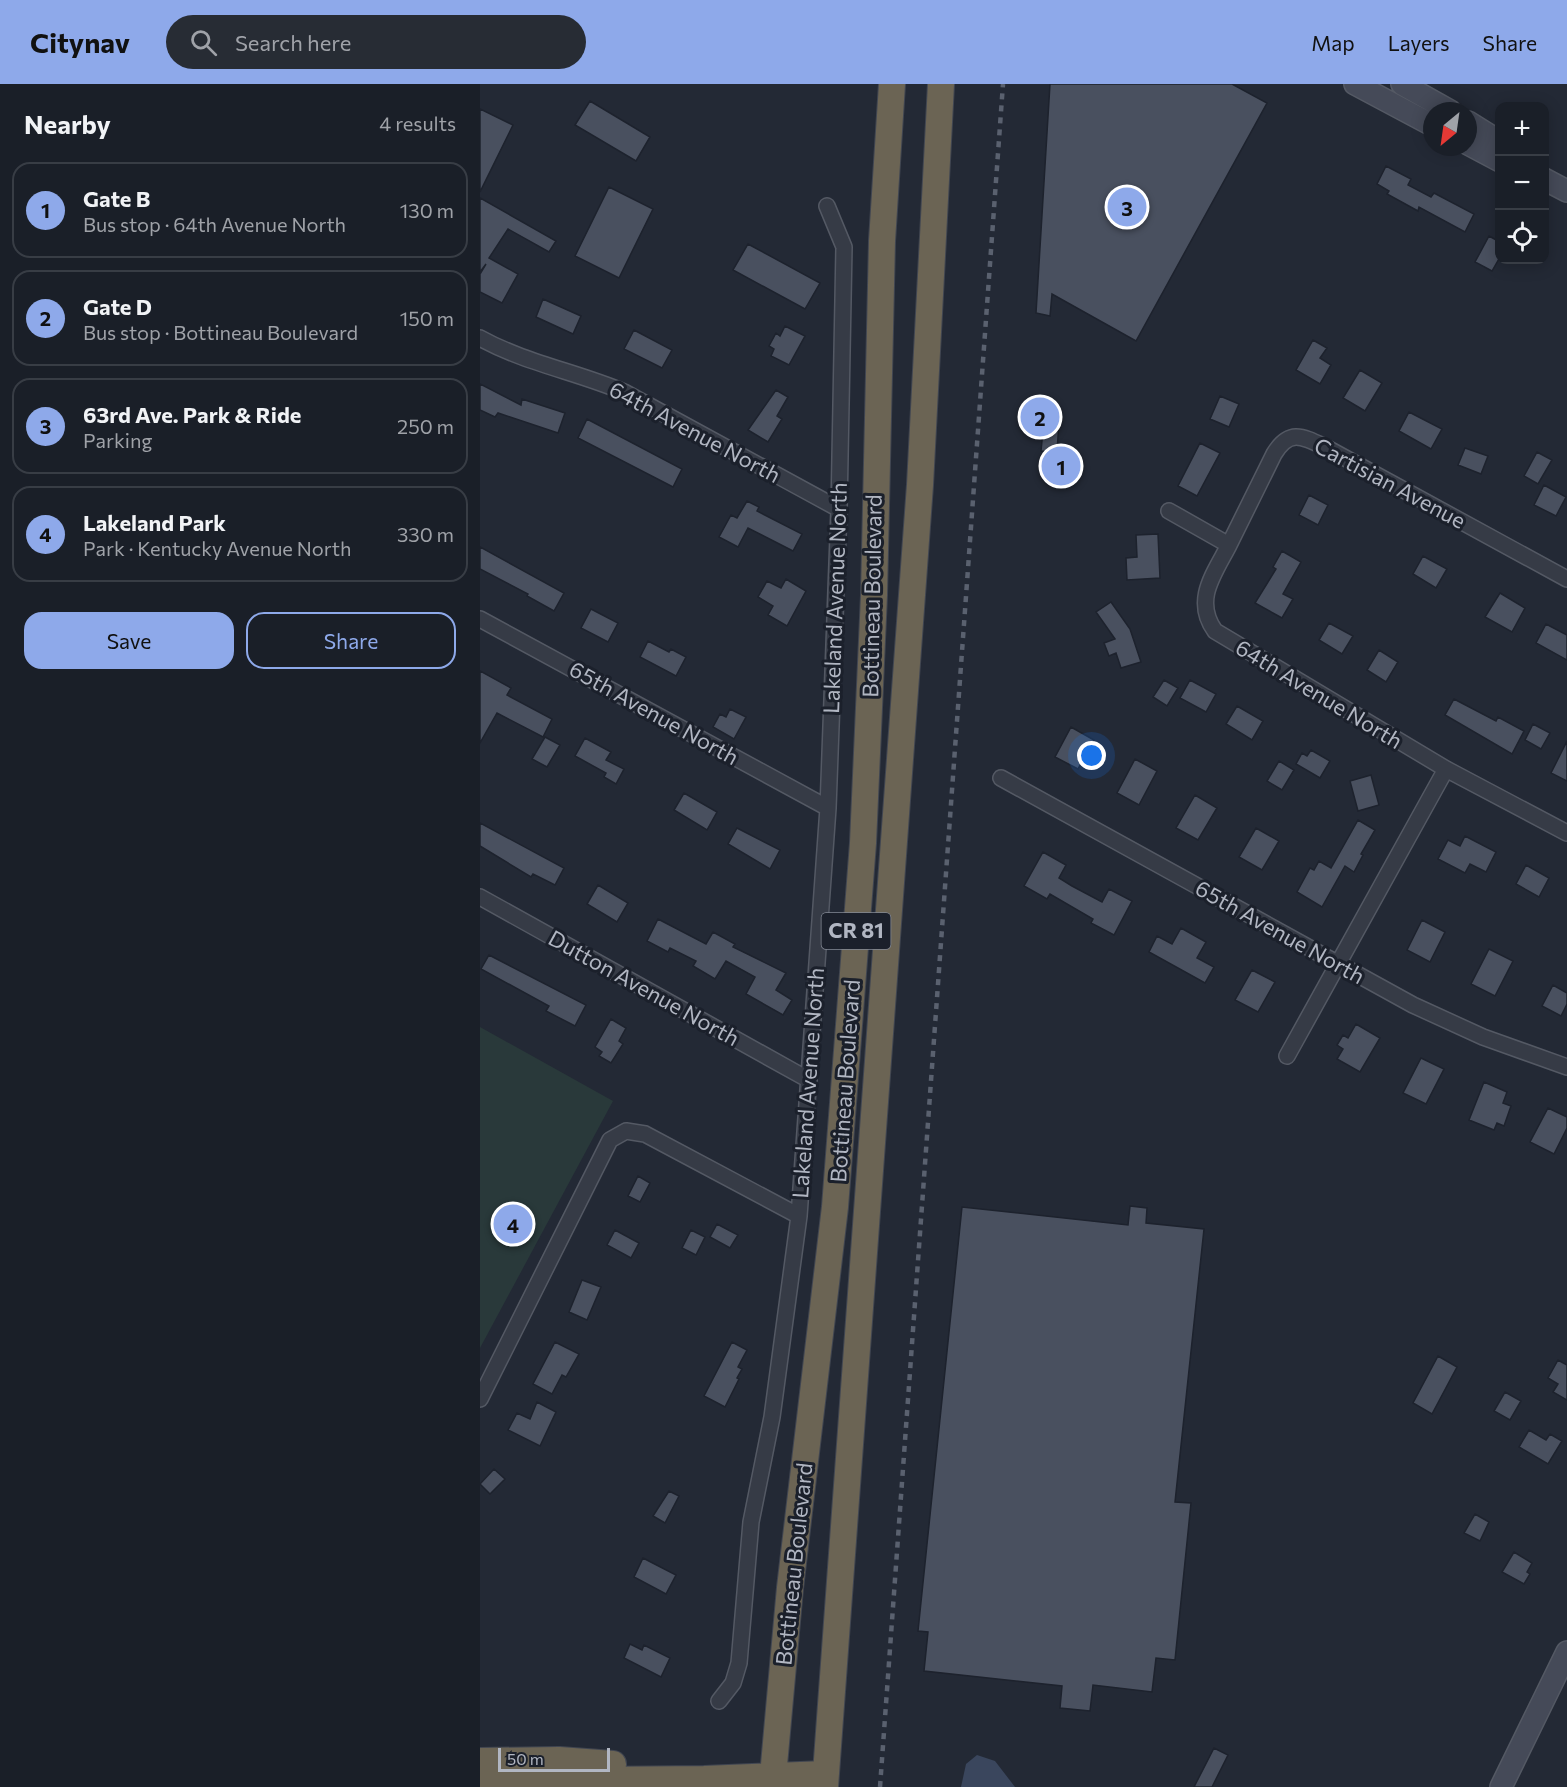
<!DOCTYPE html>
<meta charset="utf-8">
<style>
:root{--surface:#1a1f28;--page:#272c34;--text:#f1f3f6;--muted:#9fa2a8;--line:#383d45;--accent:#8ea9ea}
body{margin:0;font-family:Commissioner,sans-serif;background:var(--page);color:var(--text)}
.controls{position:absolute;right:18px;top:18px;display:grid;overflow:hidden;border-radius:12px;box-shadow:0 3px 15px #0003}
.controls button{width:54px;height:54px;display:grid;place-items:center;padding:0;border:0;border-bottom:2px solid var(--line);background:var(--surface);color:var(--text);font:30px sans-serif}
.compass{position:absolute;left:943px;top:18px;width:54px;height:54px;border-radius:50%;background:var(--surface);box-shadow:0 3px 15px #0003;rotate:209deg}
.scale{position:absolute;left:18px;bottom:15px;width:112px;box-sizing:border-box;padding-left:6px;border:3px solid #b1b6c2;border-top:0;font-size:16px;line-height:21px;white-space:nowrap;color:#b1b6c2;-webkit-text-stroke:4px #1b202b;paint-order:stroke}
.you{position:absolute;left:612px;top:672px;width:21px;height:21px;margin:-15px;border:4px solid #fff;border-radius:50%;background:#1a73e8;box-shadow:0 0 0 9px #1a73e833}
.badge{display:grid;place-items:center;width:39px;height:39px;border-radius:50%;background:var(--accent);color:#111;font-size:20px;font-weight:700}
.pin{position:absolute;translate:-50% -50%;border:3px solid #fff;box-shadow:0 2px 6px #0006}
.list{margin:0;padding:0;list-style:none}
h2{display:flex;justify-content:space-between;align-items:center;height:78px;margin:0;padding:0 24px;font-size:26px}
h2 small{font-size:20px;font-weight:400;color:var(--muted)}
.list li{display:grid;grid-template-columns:39px 1fr auto;gap:18px;align-items:center;box-sizing:border-box;height:96px;margin:0 12px 12px;padding:0 12px;border:2px solid var(--line);border-radius:18px}
.list b{display:block;font-size:22px;white-space:nowrap}
.list p{margin:0;font-size:20px;white-space:nowrap;color:var(--muted)}
.list em{font-size:20px;font-style:normal;color:var(--muted)}
.actions{display:flex;gap:12px;padding:18px 24px}
.actions a{flex:1;padding:14px 0;border:2px solid var(--accent);border-radius:18px;text-align:center;font-size:21px;color:var(--accent)}
.actions .main{background:var(--accent);color:#111}
.icon{flex:none;width:33px;height:33px;fill:none;stroke:currentColor;stroke-width:2;stroke-linecap:round;stroke-linejoin:round}
.map{position:relative;flex:none;width:1087px;height:1703px;overflow:hidden}
header{display:flex;align-items:center;gap:36px;box-sizing:border-box;height:84px;padding:0 30px;background:var(--accent);color:#111}
header strong{font-size:28px}
nav{display:flex;gap:33px;margin-inline-start:auto;font-size:21px}
.search{width:420px;height:54px;background:var(--page);display:flex;align-items:center;gap:15px;box-sizing:border-box;padding:0 21px;border-radius:33px;color:var(--muted);font-size:22px}
main{display:flex}
aside{flex:1;background:var(--surface)}
.map>svg:first-child{display:block}
.green{fill:#29393a}
.water{fill:#3a465d}
.building{fill:#49505f;stroke:#1d222d;stroke-width:1.5}
.lines{fill:none;stroke-linecap:round;stroke-linejoin:round}
.street-casing{stroke:#545964;stroke-width:18}
.secondary-casing{stroke:#545964;stroke-width:24}
.highway-casing{stroke:#414651;stroke-width:28}
.street{stroke:#363b46;stroke-width:15}
.secondary{stroke:#454a58;stroke-width:21}
.highway{stroke:#6b6454;stroke-width:26}
.rail{stroke:#5a616f;stroke-width:4.5;stroke-dasharray:6 6;stroke-linecap:butt}
.labels{text-anchor:middle;stroke-width:6;stroke-linejoin:round;paint-order:stroke}
.shield{fill:#1b202b;stroke:#848995;stroke-width:1.5}
.shield-label{font-size:21px;font-weight:bold;fill:#b1b6c2}
.street-label{font-size:22px;fill:#b1b6c2;stroke:#1b202b}
</style>
<header>
<strong>Citynav</strong>
<div class="search"><svg class="icon" aria-label="search" viewBox="0 0 24 24"><circle cx="10" cy="10" r="6"/><path d="M15 15l6 6"/></svg>Search here</div>
<nav><a>Map</a><a>Layers</a><a>Share</a></nav>
</header>
<main>
<aside>
<h2>Nearby<small>4 results</small></h2>
<ul class="list">
<li><span class="badge">1</span><div><b>Gate B</b><p>Bus stop · 64th Avenue North</p></div><em>130 m</em></li>
<li><span class="badge">2</span><div><b>Gate D</b><p>Bus stop · Bottineau Boulevard</p></div><em>150 m</em></li>
<li><span class="badge">3</span><div><b>63rd Ave. Park &amp; Ride</b><p>Parking</p></div><em>250 m</em></li>
<li><span class="badge">4</span><div><b>Lakeland Park</b><p>Park · Kentucky Avenue North</p></div><em>330 m</em></li>
</ul>
<div class="actions"><a class="main">Save</a><a>Share</a></div>
</aside>
<div class="map">
<svg width="1087" height="1703" viewBox="0 0 1087 1703">
<rect width="100%" height="100%" fill="#232935"/>
<path class="green" d="M0,943l133,74 -133,247z"/>
<path class="water" d="M497,1671l18,6 20,26h-54l5,-23z"/>
<path class="building" d="M570,0h182l35,19 -131,238 -84,-47 -2,22 -14,-3z
M110,17l60,36 -14,24 -61,-36z
M0,25l33,16 -33,67z
M906,82l25,13 -3,6 23,12 3,-4 40,21 -9,18 -46,-25 -1,4 -31,-17 2,-3 -12,-7z
M129,103l44,22 -34,69 -44,-22z
M0,114l76,43 -7,11 -41,-23 -19,29 29,16 -16,29 -22,-11v-18l6,-10 -6,8z
M1009,152l11,6v15l-8,14 -17,-9z
M268,160l72,39 -15,26 -72,-39z
M63,215l38,17 -8,18 -37,-17z
M305,242l20,10 -16,29 -18,-9 3,-7 -5,-3 7,-13 4,3z
M154,246l38,20 -10,18 -38,-19z
M833,256l14,8 -7,10 11,7 -11,19 -24,-14z
M880,286l22,13 -17,28 -22,-13z
M0,300l41,21 1,-6 43,14 -7,20 -60,-20 -3,4 -15,-7z
M296,306l12,7 -11,19 5,3 -14,23 -20,-12z
M740,312l19,8 -10,23 -19,-8z
M929,328l33,17 -11,20 -32,-18z
M107,335l95,50 -9,18 -95,-49z
M564,336l15,2 -2,30 -16,-1z
M720,359l20,10 -23,43 -19,-10z
M985,364l23,8 -7,18 -23,-9z
M1057,368l15,8 -14,24 -14,-8z
M1064,401l22,12 -10,19 -22,-11z
M829,411l19,10 -10,20 -19,-10z
M267,417l12,6 -2,4 45,23 -9,17 -45,-23 -10,19 -19,-10 12,-22 6,3z
M678,450l2,44 -33,2 -1,-22 11,-1 -1,-22z
M0,463l84,46 -10,18 -27,-15 1,-2 -48,-25z
M802,467l19,11 -18,32 10,5 -11,19 -27,-15 21,-34 -3,-2z
M943,472l24,13 -11,19 -23,-14z
M306,495l20,12 -19,35 -19,-11 5,-9 -15,-9 9,-16 14,7z
M1020,509l25,15 -13,24 -27,-15z
M631,518l19,27 11,33 -20,6 -5,-15 -7,3 -5,-13 11,-4 -19,-27z
M111,525l27,14 -10,19 -27,-14z
M849,539l24,13 -11,18 -23,-14z
M1066,540l21,11v25l-31,-17z
M168,557l21,11 2,-3 15,8 -10,19 -36,-19z
M899,566l19,12 -12,20 -19,-12z
M0,587l31,17 -4,7 45,24 -9,18 -46,-24 -17,30z
M684,596l14,8 -11,18 -14,-9z
M710,596l26,14 -10,18 -26,-14z
M974,615l42,22 2,-4 26,14 -12,23 -67,-39z
M757,622l26,15 -11,19 -26,-16z
M250,625l16,8 -12,22 -21,-12 7,-13 6,3z
M1053,640l17,9 -9,16 -16,-9z
M591,643l23,13 -16,29 -23,-12z
M65,653l15,8 -13,22 -15,-8z
M105,654l26,14 -5,8 18,9 -8,15 -12,-7 2,-4 -31,-17z
M1087,657v40l-16,-8z
M831,666l19,11 -10,17 -24,-14 6,-11 5,3z
M655,675l22,12 -18,34 -22,-12z
M799,677l15,9 -12,20 -15,-9z
M891,691l8,30 -21,6 -8,-30z
M204,709l33,19 -10,18 -33,-20z
M715,711l22,13 -19,32 -22,-12z
M878,736l17,10 -14,24 2,1 -9,17 -9,-6 -23,41 -25,-15 13,-24 4,2 5,-9 12,7z
M0,739l84,45 -9,17 -22,-11 -2,3 -51,-31z
M257,744l43,22 -10,19 -42,-25z
M776,744l23,13 -17,29 -23,-13z
M985,752l31,16 -10,20 -16,-8 -5,9 -27,-14 10,-19 12,6z
M563,768l23,13 -7,13 13,8 30,16 7,-13 23,12 -18,34 -23,-12 2,-4 -43,-25 -3,5 -23,-13z
M1046,781l23,13 -10,19 -23,-13z
M118,801l30,18 -11,19 -30,-18z
M178,835l48,25 7,-12 22,12 -2,3 53,26 -10,17 16,10 -9,15 -37,-21 9,-17 -29,-16 -11,18 -22,-13 3,-5 -26,-13 -2,4 -21,-11z
M942,836l23,12 -15,30 -23,-12z
M701,844l25,14 -9,16 17,9 -9,16 -56,-31 8,-16 15,8z
M1009,865l24,12 -18,35 -24,-12z
M9,871l97,50 -11,21 -29,-15 3,-5 -68,-37z
M772,886l23,12 -17,30 -23,-12z
M1073,901l14,8v11l-6,12 -19,-10z
M131,935l15,9 -7,13 4,3 -12,19 -12,-7 3,-4 -7,-5z
M876,940l24,14 -20,34 -23,-13 6,-10 -6,-4 6,-10 5,3z
M941,974l23,11 -18,35 -23,-11z
M1004,998l23,10 -4,11 8,3 -7,20 -7,-3 -3,7 -25,-10z
M1068,1024l19,9v11l-13,26 -24,-12z
M158,1092l12,7 -10,19 -12,-6z
M650,1122l17,2 -1,15 58,6 -29,273 16,1 -16,157 -19,-2 -4,34 -59,-7 -3,26 -30,-3 2,-22 -138,-15 4,-39 -10,-1 44,-424 166,18z
M237,1140l21,11 -8,13 -20,-11z
M135,1146l24,13 -8,15 -24,-13z
M211,1146l14,7 -9,18 -14,-7z
M102,1196l19,7 -14,33 -18,-8z
M75,1258l24,12 -13,23 -4,-2 -10,19 -19,-10z
M252,1258l15,8 -9,17 4,2 -5,9 2,1 -14,28 -21,-11z
M958,1272l19,11 -25,47 -19,-11z
M1078,1276l9,5v35l-14,-8 5,-8 -10,-6z
M1025,1308l16,9 -11,19 -16,-9z
M57,1318l19,10 -16,34 -32,-16 9,-17 13,6z
M1049,1346l17,10 4,-6 12,7 -14,23 -29,-17z
M14,1385l11,10 -15,15 -10,-10z
M189,1407l10,5 -14,27 -12,-7z
M995,1430l14,8 -9,19 -16,-8z
M1034,1468l18,11 -5,9 3,2 -6,10 -22,-12z
M163,1474l33,17 -10,19 -32,-17z
M150,1560l12,6 2,-5 26,13 -9,19 -37,-19z
M734,1664l14,7 -16,32h-18z"/>
<g class="lines">
<defs>
<path id="street" d="M0,254c45,25 97,34 144,54l215,117
M689,427l60,34c-15,29 -36,55 -14,86l231,138 121,64
M749,461l45,-91c15,-25 28,-18 51,-7l242,132
M0,535l348,189
M521,694l412,227 70,32 84,30
M0,813l329,183
M807,972l159,-287
M0,1315l130,-259 16,-9 19,3 154,82
M239,1617l14,-18 6,-20 12,-141 21,-105 27,-201 29,-408 11,-299 5,-262 -17,-41"/>
<path id="secondary" d="M875,0l77,41
M922,0l48,27
M988,38l32,20
M988,60l32,17
M1064,95l23,12
M1021,1703l66,-135"/>
<path id="highway" d="M0,1677l79,-1 54,4
M0,1697l224,-2 122,-5
M292,1703l18,-199 45,-381 28,-364 11,-248 8,-354 10,-157
M345,1703l95,-1302 21,-401"/>
</defs>
<use href="#street" class="street-casing"/>
<use href="#secondary" class="secondary-casing"/>
<use href="#highway" class="highway-casing"/>
<use href="#street" class="street"/>
<use href="#secondary" class="secondary"/>
<use href="#highway" class="highway"/>
<path class="rail" d="M400,1703l123,-1703"/>
</g>
<g class="labels">
<rect class="shield" x="341.5" y="829" width="69" height="36" rx="4.5"/>
<g class="shield-label">
<text x="376" y="854">CR 81</text>
</g>
<g class="street-label">
<text transform="translate(215 348) rotate(28)" y="8">64th Avenue North</text>
<text transform="translate(910 399) rotate(28)" y="8">Cartisian Avenue</text>
<text transform="translate(392 512) rotate(-89)" y="8">Bottineau Boulevard</text>
<text transform="translate(355 514) rotate(-88)" y="8">Lakeland Avenue North</text>
<text transform="translate(839 610) rotate(31)" y="8">64th Avenue North</text>
<text transform="translate(174 629) rotate(29)" y="8">65th Avenue North</text>
<text transform="translate(800 848) rotate(29)" y="8">65th Avenue North</text>
<text transform="translate(164 904) rotate(29)" y="8">Dutton Avenue North</text>
<text transform="translate(365 997) rotate(-86)" y="8">Bottineau Boulevard</text>
<text transform="translate(328 999) rotate(-86)" y="8">Lakeland Avenue North</text>
<text transform="translate(314 1480) rotate(-84)" y="8">Bottineau Boulevard</text>
</g>
</g>
</svg>
<div class="controls">
<button>+</button>
<button>−</button>
<button><svg class="icon" aria-label="locate" viewBox="0 0 24 24"><circle cx="12" cy="12" r="6"/><path d="M12 2v4M12 18v4M2 12h4M18 12h4"/></svg></button>
</div>
<svg class="compass" viewBox="-18 -18 36 36"><path d="M0-13l5 13h-10z" fill="#e53935"/><path d="M0 13l5-13h-10z" fill="#9fa2a8"/></svg>
<div class="scale">50 m</div>
<div class="you"></div>
<div class="pin badge" style="left:581px;top:382px">1</div>
<div class="pin badge" style="left:560px;top:333px">2</div>
<div class="pin badge" style="left:647px;top:123px">3</div>
<div class="pin badge" style="left:33px;top:1140px">4</div>
</div>
</main>
